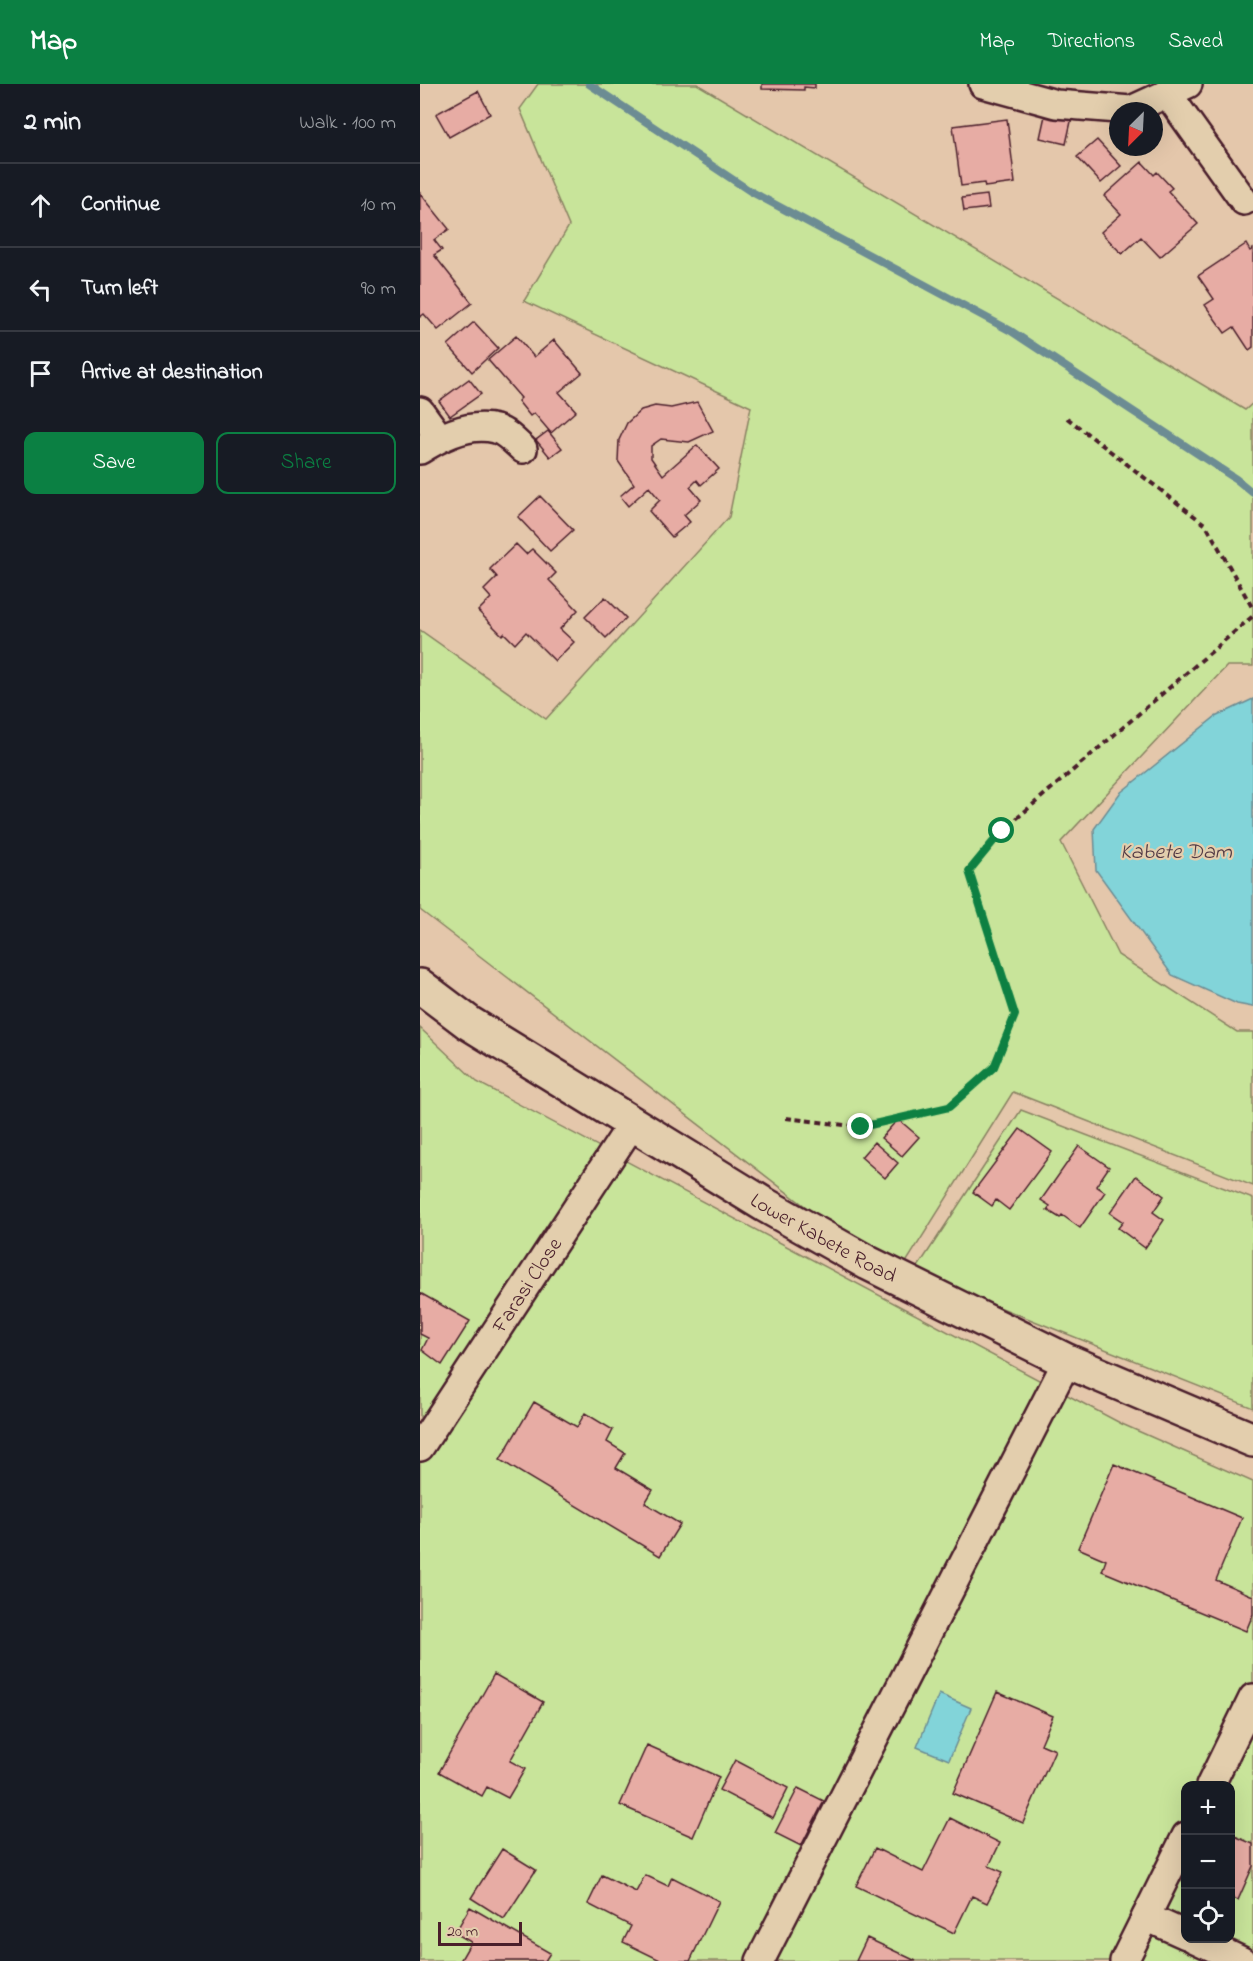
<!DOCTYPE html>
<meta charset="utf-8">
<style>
:root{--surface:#171b24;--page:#242831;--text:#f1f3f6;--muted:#9ea1a6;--line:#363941;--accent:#0b8043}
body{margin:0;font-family:"Indie Flower",sans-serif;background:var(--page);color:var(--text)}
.controls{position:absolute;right:18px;bottom:18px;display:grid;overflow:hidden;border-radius:12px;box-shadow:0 6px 24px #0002}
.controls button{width:54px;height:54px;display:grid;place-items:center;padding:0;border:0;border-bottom:2px solid var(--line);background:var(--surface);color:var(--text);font:30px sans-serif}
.compass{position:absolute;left:689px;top:18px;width:54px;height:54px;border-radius:50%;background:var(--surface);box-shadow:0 6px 24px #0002;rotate:204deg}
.scale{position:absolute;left:18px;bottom:15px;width:84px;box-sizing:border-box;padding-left:6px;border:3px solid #4a1f2b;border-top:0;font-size:16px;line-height:21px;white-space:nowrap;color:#4a1f2b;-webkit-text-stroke:4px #e3cead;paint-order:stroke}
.stop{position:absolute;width:18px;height:18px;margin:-14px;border:4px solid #0b8043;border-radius:50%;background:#fff}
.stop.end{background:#0b8043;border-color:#fff;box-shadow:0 2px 6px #0008}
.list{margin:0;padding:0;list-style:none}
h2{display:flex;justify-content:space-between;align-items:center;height:78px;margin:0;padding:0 24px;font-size:26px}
h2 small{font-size:20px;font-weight:400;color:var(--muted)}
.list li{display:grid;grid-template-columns:39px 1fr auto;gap:18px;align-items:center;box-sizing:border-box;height:84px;padding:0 24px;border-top:2px solid var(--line)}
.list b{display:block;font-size:22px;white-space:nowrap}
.list em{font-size:20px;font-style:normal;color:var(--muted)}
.actions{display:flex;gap:12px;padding:18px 24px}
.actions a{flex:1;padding:14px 0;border:2px solid var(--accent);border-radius:12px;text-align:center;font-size:21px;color:var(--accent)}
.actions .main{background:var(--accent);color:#fff}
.icon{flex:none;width:33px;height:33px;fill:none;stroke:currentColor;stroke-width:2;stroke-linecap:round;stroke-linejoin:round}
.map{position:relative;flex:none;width:833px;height:1877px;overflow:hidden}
header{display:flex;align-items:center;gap:36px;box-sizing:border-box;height:84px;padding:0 30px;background:var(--accent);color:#fff}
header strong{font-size:28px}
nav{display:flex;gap:33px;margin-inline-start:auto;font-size:21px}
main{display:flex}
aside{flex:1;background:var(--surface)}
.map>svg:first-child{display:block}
.green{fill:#c8e49a;stroke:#898262;stroke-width:1.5;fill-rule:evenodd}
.water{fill:#82d4d9;stroke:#6c8c93;stroke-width:1.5}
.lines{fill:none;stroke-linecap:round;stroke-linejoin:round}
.stream{stroke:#6c8c93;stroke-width:8}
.building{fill:#e7aca4;stroke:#4a1f2b;stroke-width:1.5}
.minor-casing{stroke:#4a1f2b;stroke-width:32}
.major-casing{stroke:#4a1f2b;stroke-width:38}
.path{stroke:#4a1f2b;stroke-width:4;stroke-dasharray:6 4.5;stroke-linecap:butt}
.minor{stroke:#e3cead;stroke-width:27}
.major{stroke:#e3cead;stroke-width:33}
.route{stroke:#0b8043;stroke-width:8}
.labels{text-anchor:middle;stroke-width:4.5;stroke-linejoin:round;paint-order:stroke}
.street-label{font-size:21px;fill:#4a1f2b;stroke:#e3cead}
.water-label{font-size:22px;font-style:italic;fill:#523a45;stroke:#e3cead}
</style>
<header>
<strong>Map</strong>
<nav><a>Map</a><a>Directions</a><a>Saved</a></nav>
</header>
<main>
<aside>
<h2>2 min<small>Walk · 100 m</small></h2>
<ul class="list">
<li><svg class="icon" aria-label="ahead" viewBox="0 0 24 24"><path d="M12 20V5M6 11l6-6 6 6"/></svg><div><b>Continue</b></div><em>10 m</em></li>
<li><svg class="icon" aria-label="left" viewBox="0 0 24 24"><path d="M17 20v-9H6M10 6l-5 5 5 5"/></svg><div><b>Turn left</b></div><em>90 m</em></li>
<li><svg class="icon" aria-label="arrive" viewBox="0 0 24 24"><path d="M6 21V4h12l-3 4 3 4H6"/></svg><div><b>Arrive at destination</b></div></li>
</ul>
<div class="actions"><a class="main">Save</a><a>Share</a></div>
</aside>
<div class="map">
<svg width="833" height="1877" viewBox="0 0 833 1877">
<rect width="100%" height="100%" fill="#e4c7ab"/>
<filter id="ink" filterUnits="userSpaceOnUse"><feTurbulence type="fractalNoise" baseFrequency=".0167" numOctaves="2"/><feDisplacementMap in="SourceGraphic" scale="12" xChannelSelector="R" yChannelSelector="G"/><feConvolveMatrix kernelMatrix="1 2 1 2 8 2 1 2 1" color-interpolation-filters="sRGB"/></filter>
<g filter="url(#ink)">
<path class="green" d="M118,0h159l548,326 8,-7v263h-26l-166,176 57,113 119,77h16v154l-240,-94 -116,185 -477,-367v-280l126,89 183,-202 22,-110 -227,-106 45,-75 -49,-117z
M0,944l57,54 645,342 131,58v479h-833zM766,1702h44v152h-44z
M601,1026l232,89v209l-339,-135z"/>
<path class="water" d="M833,615v308l-16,-3 -65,-29 -76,-105 -2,-41 26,-36 95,-76z
M519,1610l32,14 -22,52 -32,-13z"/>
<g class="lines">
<path class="stream" d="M169,0l161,107 261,140 225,148 17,14"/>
</g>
<path class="building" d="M342,0h53v4l-11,-1v3l-42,-1z
M58,7l12,23 -41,23 -13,-23z
M626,27l26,6 -6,27 -26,-6z
M587,35l8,64 -30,4 -1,-4 -23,3 -8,-60z
M677,56l24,26 -20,17 -24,-26z
M722,78l12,13 3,-3 15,16 -4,3 30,33 -38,33 -19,-20 -19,17 -21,-22 20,-18 -17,-18z
M0,109l29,36 -15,11 8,10 -8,5 38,48 -34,27 -14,-16 -4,3z
M567,111l2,13 -25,3 -2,-13z
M826,160l4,7 3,-2v98l-4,3 -15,-23 -9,6 -20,-28 9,-6 -16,-23z
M54,238l24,26 -26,24 -24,-27z
M96,252l18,21 20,-17 28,33 -23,19 17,19 -25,22 -17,-20 -4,3 -12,-15 3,-3 -33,-38z
M49,295l12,15 -31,22 -11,-15z
M277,318l16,29 -24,11 -28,-3 -10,7v12l12,17 34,-30 22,24 -18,16 -4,-5 -7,7 11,13 -17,15 6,7 -18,15 -23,-26 11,-11 -11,-13 -21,19 -8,-10 14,-12 -16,-23 1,-21 8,-17 14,-13 14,-4 16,2z
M128,347l14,17 -12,9 -14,-17z
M120,412l33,34 -23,21 -32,-34z
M96,460l10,10 6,-5 24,24 -7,7 29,30 -18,19 14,13 -19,19 -29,-29 -11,12 -11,-11 -2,2 -24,-24 13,-13 -7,-8 13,-13 -7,-8z
M185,513l21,21 -20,20 -21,-21z
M478,1035l21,18 -17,19 -21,-18z
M600,1045l32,23 -43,58 -13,-10 -4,6 -19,-14z
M454,1058l24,21 -13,15 -24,-21z
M659,1062l30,21 -13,19 9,6 -25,36 -18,-13 -2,3 -13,-8 3,-4 -9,-6z
M716,1092l28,20 -11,16 11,8 -19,28 -27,-20 5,-6 -13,-9z
M0,1209l50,28 -28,44 -20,-15 6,-12 -8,-4z
M114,1318l43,25 8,-14 28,17 -6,12 18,11 -9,15 37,22 -8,13 35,21 -20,32 -160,-96z
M694,1380l128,54 -26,62 37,16v18l-7,17 -144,-60 4,-11 -28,-12z
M74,1590l49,28 -33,59 15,8 -17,29 -21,-11 -5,9 -43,-24z
M577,1608l56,24 -12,28 14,6 -32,73 -70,-30z
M227,1661l72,32 -26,60 -73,-32z
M315,1676l53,28 -15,30 -54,-28z
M378,1704l26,13 -23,45 -26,-13z
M530,1734l50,25 -11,23 14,6 -16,31 -15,-7 -18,37 -98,-47 19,-38 48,24z
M810,1750l23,10v22l-15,34 -8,-3z
M82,1765l34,21 -32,49 -33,-21z
M182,1791l34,17 9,-17 23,11 4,-9 47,24 -29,60h-28l-39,-19 8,-16 -43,-22z
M50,1823l80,46 -5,8h-85l11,-19 -16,-9z
M447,1854l49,23h-60z"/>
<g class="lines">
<defs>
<g id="minor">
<path d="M563,0l73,20 75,6 57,-26"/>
<path d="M747,9l77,108"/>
<path d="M0,327l19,26"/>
<path d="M0,366c20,-13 50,-28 76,-21 10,3 19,13 27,20"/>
<path id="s1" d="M0,1363l212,-323"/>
<path d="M790,1702l43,-88"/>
<path d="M726,1833l40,18"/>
<path d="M773,1854l49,23"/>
<path d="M340,1877l307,-600"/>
<path d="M704,1877l62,-125"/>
</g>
<g id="major">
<path id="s2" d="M0,902l49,37 296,182 103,58 199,98 186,79"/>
</g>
</defs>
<use href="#minor" class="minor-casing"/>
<use href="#major" class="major-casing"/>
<path class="path" d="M647,334l139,107 47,84
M366,1034l75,9 88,-20 45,-40 21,-52 -46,-144 33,-40 251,-215"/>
<use href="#minor" class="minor"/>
<use href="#major" class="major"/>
</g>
</g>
<g class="lines" filter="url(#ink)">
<path class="route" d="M441,1043l88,-20 45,-40 21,-52 -46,-144 33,-40"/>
</g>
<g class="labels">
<g class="street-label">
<text dy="7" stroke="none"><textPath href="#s2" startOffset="476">Lower Kabete Road</textPath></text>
<text dy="7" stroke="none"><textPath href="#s1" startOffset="194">Farasi Close</textPath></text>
</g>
<g class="water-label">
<text x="756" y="774">Kabete Dam</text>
</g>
</g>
</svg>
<div class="controls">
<button>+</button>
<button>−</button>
<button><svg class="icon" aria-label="locate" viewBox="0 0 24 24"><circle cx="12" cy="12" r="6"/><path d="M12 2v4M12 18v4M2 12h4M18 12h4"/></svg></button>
</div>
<svg class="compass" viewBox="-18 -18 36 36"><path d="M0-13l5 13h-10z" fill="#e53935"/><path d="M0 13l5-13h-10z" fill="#9ea1a6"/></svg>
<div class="scale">20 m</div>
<div class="stop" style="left:582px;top:747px"></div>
<div class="stop end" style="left:441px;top:1043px"></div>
</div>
</main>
